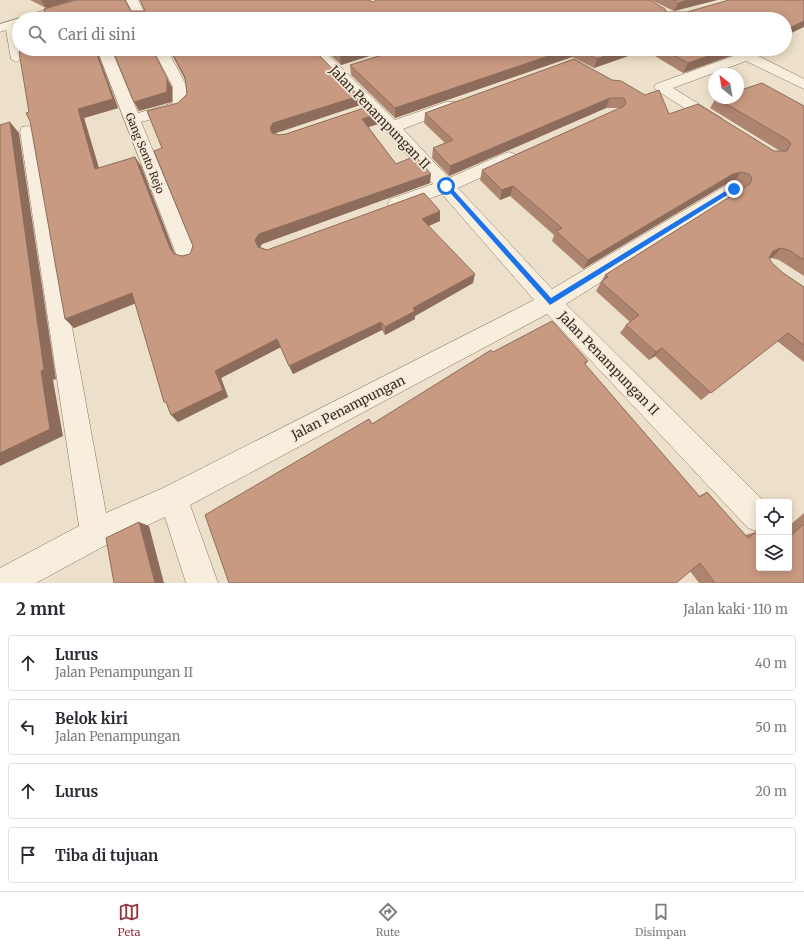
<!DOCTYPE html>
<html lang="id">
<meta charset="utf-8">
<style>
:root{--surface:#fff;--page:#f7f7f7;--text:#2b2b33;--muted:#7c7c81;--line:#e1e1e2;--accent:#95323b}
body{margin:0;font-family:Merriweather,serif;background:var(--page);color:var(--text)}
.controls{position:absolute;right:12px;bottom:12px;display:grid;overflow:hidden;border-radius:4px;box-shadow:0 2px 10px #0003}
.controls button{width:36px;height:36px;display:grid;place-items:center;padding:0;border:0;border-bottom:1px solid var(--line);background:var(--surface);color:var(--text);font:20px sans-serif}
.compass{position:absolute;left:708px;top:68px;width:36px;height:36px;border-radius:50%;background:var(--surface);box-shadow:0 2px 10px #0003;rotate:329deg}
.stop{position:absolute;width:12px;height:12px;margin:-9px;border:3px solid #1a73e8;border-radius:50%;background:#fff}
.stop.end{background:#1a73e8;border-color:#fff;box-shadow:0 1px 4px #0008}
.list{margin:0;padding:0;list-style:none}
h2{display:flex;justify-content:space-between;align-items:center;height:52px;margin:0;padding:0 16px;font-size:17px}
h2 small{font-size:13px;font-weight:400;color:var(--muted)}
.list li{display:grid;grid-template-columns:26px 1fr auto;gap:12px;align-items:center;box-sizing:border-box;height:56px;margin:0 8px 8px;padding:0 8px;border:1px solid var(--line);border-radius:4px}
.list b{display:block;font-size:15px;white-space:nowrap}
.list p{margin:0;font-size:13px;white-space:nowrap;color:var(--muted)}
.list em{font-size:13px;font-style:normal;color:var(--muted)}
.icon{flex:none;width:22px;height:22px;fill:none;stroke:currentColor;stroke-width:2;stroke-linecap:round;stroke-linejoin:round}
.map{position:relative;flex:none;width:804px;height:583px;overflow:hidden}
.search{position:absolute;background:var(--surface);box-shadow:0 2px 10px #0003;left:12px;right:12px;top:12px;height:44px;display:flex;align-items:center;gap:10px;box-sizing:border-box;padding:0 14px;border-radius:22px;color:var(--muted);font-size:15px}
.sheet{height:308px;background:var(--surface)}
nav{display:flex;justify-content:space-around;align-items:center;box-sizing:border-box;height:56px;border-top:1px solid var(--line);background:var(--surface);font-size:11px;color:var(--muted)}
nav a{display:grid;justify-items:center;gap:2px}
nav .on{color:var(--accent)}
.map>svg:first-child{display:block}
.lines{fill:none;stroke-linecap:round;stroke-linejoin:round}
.lane-casing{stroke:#89725f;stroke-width:1}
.street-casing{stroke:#89725f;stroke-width:1}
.lane{fill:#f8eedd;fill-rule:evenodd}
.street{fill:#f8eedd;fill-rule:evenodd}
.wall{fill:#ad8470}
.shaded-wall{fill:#8d6c5b}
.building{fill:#c99a82;stroke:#8d6c5b}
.route{fill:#1a73e8}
.labels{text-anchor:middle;stroke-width:3.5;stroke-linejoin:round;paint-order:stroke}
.far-street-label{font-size:11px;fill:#3a2c22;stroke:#f5ead9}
.street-label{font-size:13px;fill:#3a2c22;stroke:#f5ead9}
</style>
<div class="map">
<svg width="804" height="583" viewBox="0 0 804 583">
<rect width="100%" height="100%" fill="#ede0ca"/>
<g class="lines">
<defs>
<path id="lane" d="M10,21l5,3 6,35 -5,3 -5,-3 -6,-35z"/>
<path id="street" d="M79,0h19l-2,3 -56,16h-21v7l-19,6v-8z
M126,0h12l10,19h-12z
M97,49h14l27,64 35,-10v-16l-20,-38h14l20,38 2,17 -7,7 -41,11 56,134 -3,6 -7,2 -7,-2 -3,-6z
M307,49h15l73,71 51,-18h12l2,3 -2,3 -55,21 46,49 54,-24 6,-2 6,2 3,4 -3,4 -57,26 94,101 175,-104 7,-2 7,2 2,4 -2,4 -175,111 199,198h-6v30l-11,-4 -201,-214 -357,191 28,78h-32l-21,-66 -59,28 -70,38h-36v-15l79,-42 -59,-395 2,-4 6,-1 6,1 2,4 70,382 57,-25 371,-188 -92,-106 -45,17 -7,-2 -2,-5 2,-5 43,-15 -63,-71z
M727,49h18l59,30v10l-58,-28 -73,27 50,31 2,3 -2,3 -6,2 -6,-2 -55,-35 -2,-3 2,-3 80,-29z"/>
</defs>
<use href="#lane" class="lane-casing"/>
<use href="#street" class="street-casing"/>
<use href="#lane" class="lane"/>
<use href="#street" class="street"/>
</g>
<path class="wall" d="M30,0h44l-28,8z
M651,0h66l-43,11z
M32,49h64l22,59 -34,10 15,50 36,-11 6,9 34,89 7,1 8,-2 3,-8 -31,-98 16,-45 9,-9 -2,-14 -16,-31h144l47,56 -84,28 -1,1 4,1 99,-11 -10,3 28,37 34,19 -168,61 -2,3 7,3 173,-29 -12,5 45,57 -58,33v3l-30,16 -3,-5 -89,44 -12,-27 -60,31 7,19 -50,25 -43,-119 -61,25 -45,-216z
M324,49h67l-50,16z
M401,49h335l-3,6 -50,18 -38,-23 -51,18 -22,-11 -177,61 -44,-43 -1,-10z
M748,49h9l-5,2z
M574,59l95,55 105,37h6l-70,-43 6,-10 88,8v170l-25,-16 -7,-2h-3l3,5 11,10 21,14v75l-27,-21 -76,59 -46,-44 -6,4 -29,-27 6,-8 4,-3 -34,-31 9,-16 139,-87 -3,-4 -7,-2 -8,2 -143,85 -31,-28 2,-6 -44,-39 -10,4 -20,-20 2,-10 138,-62h-14l-157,68 -17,-18 1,-10 12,-5 -21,-20 1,-10z
M493,352l95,9 -3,4 114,131 8,-4 38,43 11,-3 3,36h30v-42l15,-13v70h-105l-9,-12 -318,-147z"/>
<path class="shaded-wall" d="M41,0h33l-28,8z
M688,0h29l-43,11 4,-8z
M804,21v6l-19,9v-6z
M95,49h1l22,59 -34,10 18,61 -7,-10 -17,-60z
M362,49h29l-50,16 -1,-9z
M569,49h5l-2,8 -177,61v-10z
M625,49h20v1l-51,18 3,-9z
M728,49h8l-3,6 -50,18 5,-10z
M167,78l5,9v15l-33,9 -5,-9z
M359,96l1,9 -84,28 -3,4 -3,-9 3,-5z
M610,98l-4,10 -157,68 1,-10z
M377,114l1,10 -15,5 -1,-10z
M10,122l9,11 37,246 -3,1 10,56 -63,30v-13l41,-82z
M135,157l6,9 35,91 -6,-9z
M741,172l-7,10 -8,2 -143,85 5,-9 145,-86z
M431,174l-1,9 -168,61 -3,5 -4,-9 4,-6z
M513,186l-3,10 -10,4 2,-10z
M440,211v10l-18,8v-10z
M781,248l-9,10 -8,2 9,-9z
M475,274l-2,9 -58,33v3l-30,16v-8l28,-19z
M132,293l7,9 -65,26 -9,-9z
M381,322l1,8 -89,44 -4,-8z
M277,339l4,8 -60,31 7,19 -50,25 -7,-7 44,-44z
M662,348l-7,8 -6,4 7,-8z
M139,522l10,4 15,57h-9z"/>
<path class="building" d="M76,0h49l6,11h14l-5,-11h228l5,2 3,-2h274l15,9 1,3h21l42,-12h75v21l-19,9v-11h-739l-2,-10z
M673,0h15l-10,3z
M32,49h63l18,50 -35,10 17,60 40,-12 35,91 4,6 8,2 8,-2 3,-8 -39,-95 8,-3 -15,-37 31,-8 9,-9 -2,-17 -15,-28h143l46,47 -86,27 -3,5 2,5 7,2 7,-1 84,-28 7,8 -15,5 34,45 19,-8 16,18 -172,60 -4,6 3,7 9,3 157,-57 16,18 -18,8 53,55 -62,34 2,3 -30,16 -4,-5 -92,44 -12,-27 -62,32 8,19 -52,25 -5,-13h-2l-32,-109 -67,26 -35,-198 -4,-8 3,-1 -10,-60z
M112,49h40l15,29v14l-33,10z
M333,49h29l-22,7z
M401,49h168l-174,59 -45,-43z
M578,49h47l-28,10z
M663,49h65l-40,14z
M574,59l38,21 9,1 24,14 14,-5 10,24 29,-10 76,47h13l4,-7 -3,-4 -72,-42h22v-7l24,-8 42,23v154l-15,-10 -8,-2 -8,3 -4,7 3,5 11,10 21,14v58l-16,-12 -77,60 -49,-45 -6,4 -30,-27 13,-10 -38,-33 7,-5 -3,-2 145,-91 2,-6 -3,-4 -8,-2 -8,2 -145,86 -32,-29 6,-3 -49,-42 -11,4 -20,-20 142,-64 2,-3 -2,-5h-14l-160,68 -17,-18 20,-8 -28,-27z
M10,122l34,248 -3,1 9,58 -50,24v-328z
M552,321l36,40 -4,2 116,134 7,-5 41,46 8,-6 3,3v33h30v-31l15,-13v59h-89l-15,-20 -24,20h-447l-24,-68 164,-96 3,5 119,-74 2,2z
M139,522l16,61h-41l-8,-45z"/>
<path class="route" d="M445,184h3l103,114 181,-111 5,2 -187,116 -105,-118z"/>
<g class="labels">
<g class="far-street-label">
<text transform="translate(145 153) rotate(68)" y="4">Gang Sento Rejo</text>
</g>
<g class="street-label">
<text transform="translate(380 117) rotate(46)" y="5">Jalan Penampungan II</text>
<text transform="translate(609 363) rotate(46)" y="5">Jalan Penampungan II</text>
<text transform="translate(348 407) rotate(-27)" y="5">Jalan Penampungan</text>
</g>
</g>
</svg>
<div class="controls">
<button><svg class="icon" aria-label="locate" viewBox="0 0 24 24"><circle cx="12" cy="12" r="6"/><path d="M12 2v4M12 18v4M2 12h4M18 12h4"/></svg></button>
<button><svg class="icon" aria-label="layers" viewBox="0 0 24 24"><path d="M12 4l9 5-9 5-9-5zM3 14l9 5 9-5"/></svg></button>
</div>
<svg class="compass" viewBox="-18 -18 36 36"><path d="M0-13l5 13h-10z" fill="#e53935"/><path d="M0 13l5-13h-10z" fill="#7c7c81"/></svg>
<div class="stop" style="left:446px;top:186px"></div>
<div class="stop end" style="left:734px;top:189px"></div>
<div class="search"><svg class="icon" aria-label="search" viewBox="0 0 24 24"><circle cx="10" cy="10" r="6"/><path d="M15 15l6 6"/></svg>Cari di sini</div>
</div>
<section class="sheet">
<h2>2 mnt<small>Jalan kaki · 110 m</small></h2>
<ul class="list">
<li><svg class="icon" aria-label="ahead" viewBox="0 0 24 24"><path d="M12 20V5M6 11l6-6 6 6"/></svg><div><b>Lurus</b><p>Jalan Penampungan II</p></div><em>40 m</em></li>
<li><svg class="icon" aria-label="left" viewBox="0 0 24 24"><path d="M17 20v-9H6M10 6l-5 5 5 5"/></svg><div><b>Belok kiri</b><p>Jalan Penampungan</p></div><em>50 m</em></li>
<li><svg class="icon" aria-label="ahead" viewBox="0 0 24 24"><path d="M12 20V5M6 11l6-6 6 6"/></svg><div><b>Lurus</b></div><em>20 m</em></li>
<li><svg class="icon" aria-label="arrive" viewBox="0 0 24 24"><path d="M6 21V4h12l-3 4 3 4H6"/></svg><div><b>Tiba di tujuan</b></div></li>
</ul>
</section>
<nav>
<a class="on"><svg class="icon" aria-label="map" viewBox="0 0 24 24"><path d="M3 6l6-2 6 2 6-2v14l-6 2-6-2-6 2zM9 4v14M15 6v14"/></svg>Peta</a>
<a><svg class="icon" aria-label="directions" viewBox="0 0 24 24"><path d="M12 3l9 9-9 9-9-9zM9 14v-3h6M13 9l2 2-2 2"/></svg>Rute</a>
<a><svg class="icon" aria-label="saved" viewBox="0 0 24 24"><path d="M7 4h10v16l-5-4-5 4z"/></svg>Disimpan</a>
</nav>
